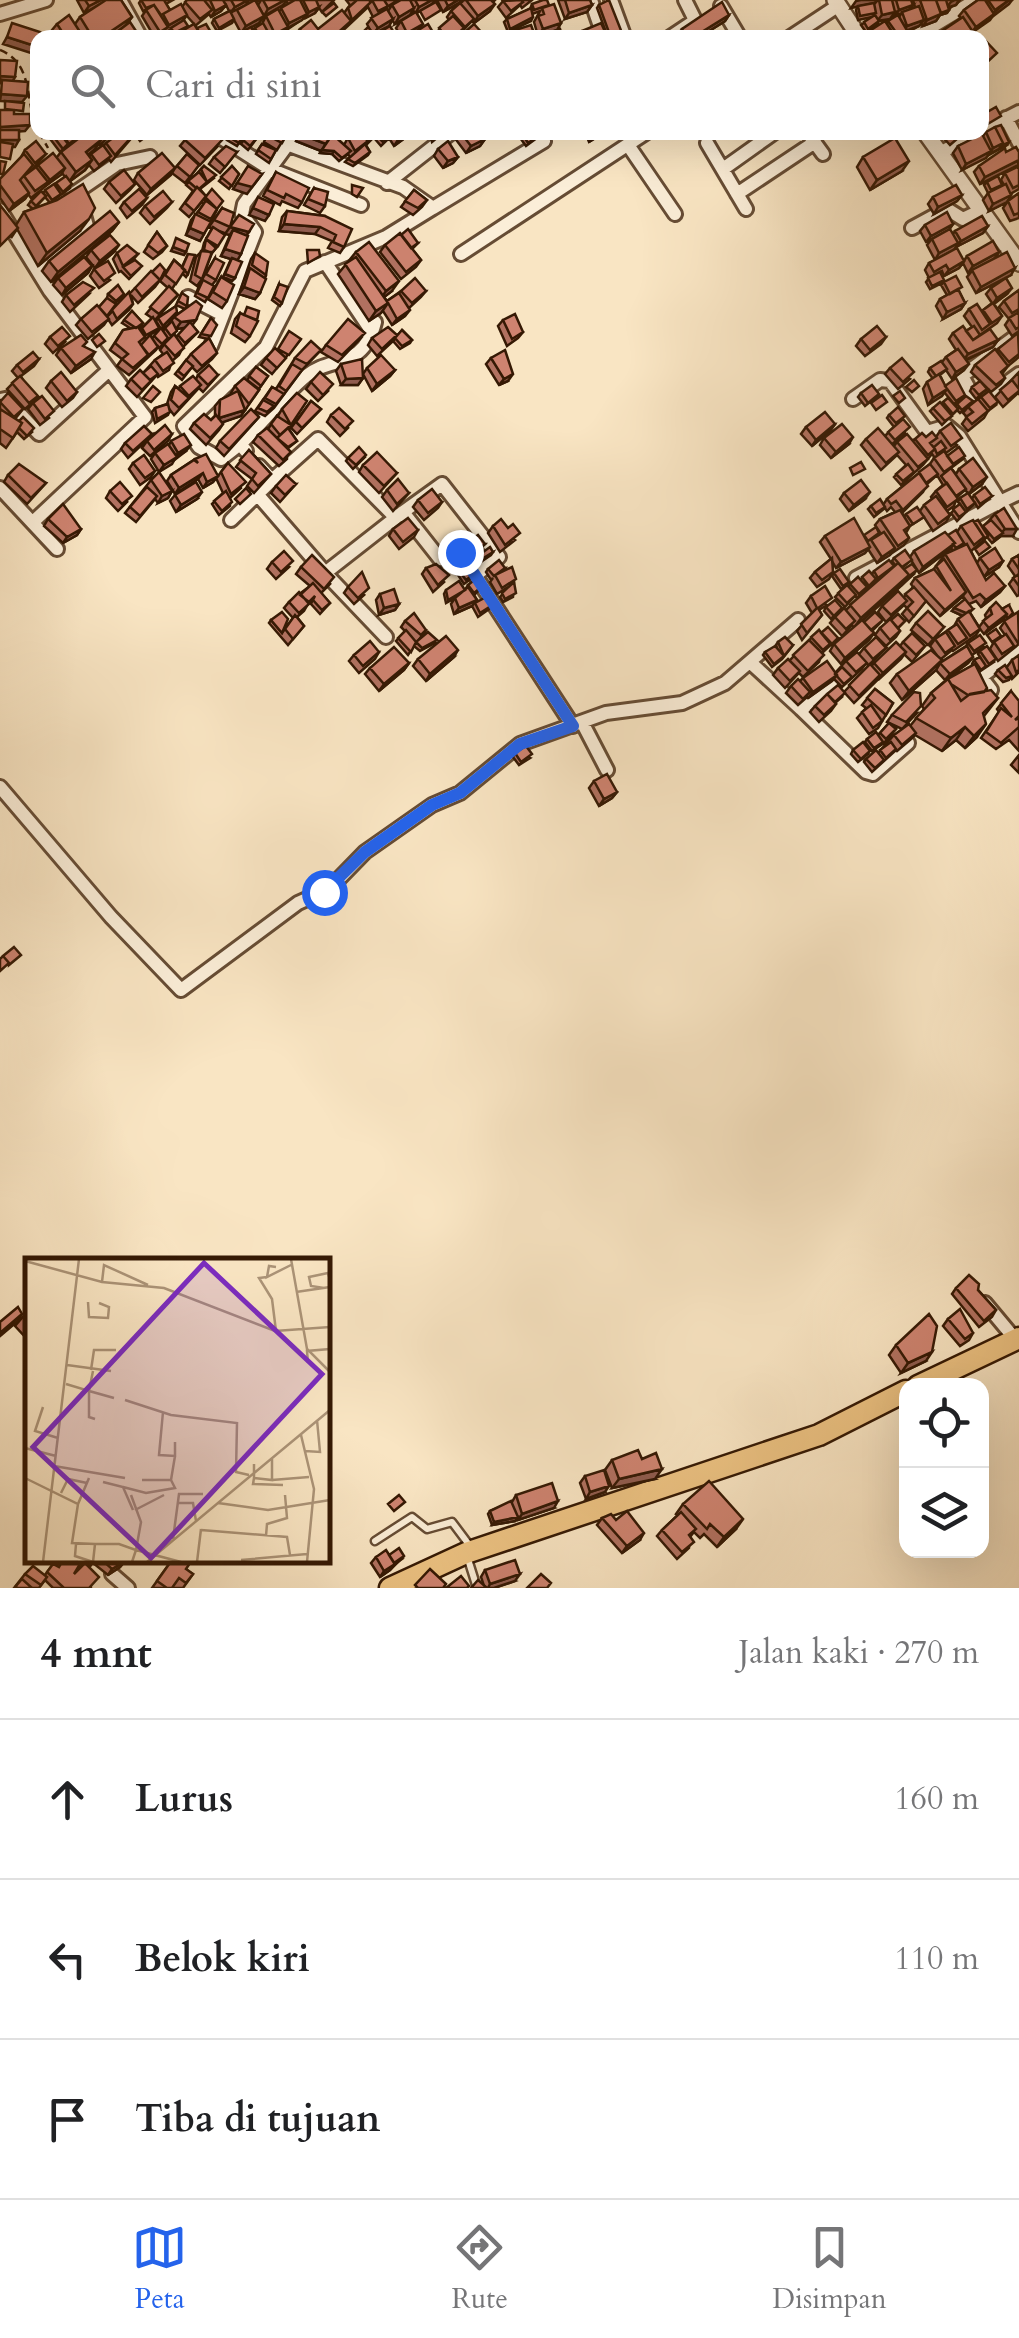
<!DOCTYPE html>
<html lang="id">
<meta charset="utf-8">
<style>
:root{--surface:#fff;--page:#f6f6f6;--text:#202124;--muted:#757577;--line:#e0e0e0;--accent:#2563eb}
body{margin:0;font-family:Cardo,serif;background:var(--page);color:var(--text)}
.controls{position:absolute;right:30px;bottom:30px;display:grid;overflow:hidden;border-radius:20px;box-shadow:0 10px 40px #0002}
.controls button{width:90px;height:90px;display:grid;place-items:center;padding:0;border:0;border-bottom:2px solid var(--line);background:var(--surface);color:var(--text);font:50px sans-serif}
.stop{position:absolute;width:30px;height:30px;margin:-22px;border:8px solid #2563eb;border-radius:50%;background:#fff}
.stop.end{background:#2563eb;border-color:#fff;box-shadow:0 2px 10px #0008}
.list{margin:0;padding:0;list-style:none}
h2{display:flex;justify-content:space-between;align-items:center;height:130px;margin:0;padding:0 40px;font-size:42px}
h2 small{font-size:32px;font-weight:400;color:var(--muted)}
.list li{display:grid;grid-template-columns:65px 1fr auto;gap:30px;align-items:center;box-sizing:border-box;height:160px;padding:0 40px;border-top:2px solid var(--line)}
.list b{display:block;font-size:38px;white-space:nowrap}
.list em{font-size:32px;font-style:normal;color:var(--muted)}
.icon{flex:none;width:55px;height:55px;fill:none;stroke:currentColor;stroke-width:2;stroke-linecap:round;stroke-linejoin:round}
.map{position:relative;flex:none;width:1019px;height:1588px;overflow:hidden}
.search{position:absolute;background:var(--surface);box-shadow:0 10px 40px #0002;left:30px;right:30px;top:30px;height:110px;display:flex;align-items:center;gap:25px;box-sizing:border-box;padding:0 35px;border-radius:20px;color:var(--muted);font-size:38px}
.sheet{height:610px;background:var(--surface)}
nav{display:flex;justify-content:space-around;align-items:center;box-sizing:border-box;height:140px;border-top:2px solid var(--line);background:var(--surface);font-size:28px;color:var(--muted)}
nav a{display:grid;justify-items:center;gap:5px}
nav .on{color:var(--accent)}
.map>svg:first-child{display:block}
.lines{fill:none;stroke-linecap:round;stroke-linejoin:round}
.service-casing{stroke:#664c34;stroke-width:11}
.minor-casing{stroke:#664c34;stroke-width:18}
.tertiary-casing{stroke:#664c34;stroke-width:20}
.primary-casing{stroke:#351904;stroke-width:25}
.path{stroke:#351904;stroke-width:2.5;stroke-dasharray:8 5;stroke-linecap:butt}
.service{stroke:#fbeed8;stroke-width:6}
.minor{stroke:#fbeed8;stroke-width:12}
.tertiary{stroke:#fbeed8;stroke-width:15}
.primary{stroke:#ecc282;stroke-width:20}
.wall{fill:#b17160;stroke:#351904;stroke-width:2.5;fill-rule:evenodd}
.shaded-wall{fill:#905c4e;stroke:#351904;stroke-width:2.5}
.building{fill:#ce8370;stroke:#351904;stroke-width:2.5}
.route{stroke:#2563eb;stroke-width:12}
.inset-road{fill:none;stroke:#ab9377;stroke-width:2.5}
.view{fill:#7b2cbf;fill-opacity:0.15;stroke:#7b2cbf;stroke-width:5}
.inset-edge{fill:none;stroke:#351904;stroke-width:5}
</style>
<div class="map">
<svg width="1019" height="1588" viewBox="0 0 1019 1588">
<rect width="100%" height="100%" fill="#f9e5c3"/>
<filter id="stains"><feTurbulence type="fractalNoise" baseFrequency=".002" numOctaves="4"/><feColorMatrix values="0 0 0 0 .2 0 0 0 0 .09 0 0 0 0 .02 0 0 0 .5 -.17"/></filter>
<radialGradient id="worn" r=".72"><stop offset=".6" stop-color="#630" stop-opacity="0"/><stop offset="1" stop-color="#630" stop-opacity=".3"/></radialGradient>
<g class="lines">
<defs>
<path id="service" d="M375,1541l37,-24 15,12 25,-7 18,24
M467,1556l10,32"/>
<path id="minor" d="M120,0l21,38
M591,0l13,38
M611,0l14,38
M685,0l10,20
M721,6l19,32
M0,14l46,-14
M669,38l24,-16
M789,38l50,-33
M913,38l63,-38
M1006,118l13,25
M982,131l37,-19
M212,132l58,37 91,36
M807,132l16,22
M707,143l39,66
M287,144l116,43 30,21 111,-67
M628,145l47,69
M940,153l38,-21
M723,169l52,-37
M387,183l65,-51
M737,194l78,-52
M72,195l45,-31 33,-7
M0,210l50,81 95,126 -112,105
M912,228l35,-19 16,10 19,-9
M461,254l186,-122
M325,262l47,70
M37,269l50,-43 -5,-18
M188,297l35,18
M211,346l44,-114 -13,-18 2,-10 53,-72
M994,392l25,-18
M853,399l27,-19 10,1 37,51 20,-6 12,10 41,66 -144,76
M0,400l6,-1 33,35 70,-64
M977,403l-15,-27 57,-42
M240,444l-19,15 -22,-12 -15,-21 82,-79 39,-76 81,-34 47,-29
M246,451l-6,-7c23,-21 42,-48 66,-68 25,-21 57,-5 69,-54
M272,480l46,-41 77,78
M0,488l57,61
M1019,493l-19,9 19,30
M257,494l64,74
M403,512l39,-28 57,73 -23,18
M231,520l41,-40 -13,-14
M386,637l-61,-64 78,-61 37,47 15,-9 5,2 113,174
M751,663l50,46 31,-23
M991,690l-10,-13 38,-29
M801,709l65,63 7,2 35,-31
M582,722l25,48
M0,787l111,130 70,73 117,-87 31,-14 36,-37 67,-47 28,-12 60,-49 86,-31 76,-10 43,-20 73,-63
M985,1303l30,36
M112,1574l16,14"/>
<path id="tertiary" d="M835,0l25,38
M925,132l94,131"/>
<path id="primary" d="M918,1386l101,-48
M390,1588l76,-35 353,-118 87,-44"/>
</defs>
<use href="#service" class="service-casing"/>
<use href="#minor" class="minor-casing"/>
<use href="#tertiary" class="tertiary-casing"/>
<use href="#primary" class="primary-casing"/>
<path class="path" d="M0,50c35,14 24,53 38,79
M39,132l9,16"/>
<use href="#service" class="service"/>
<use href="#minor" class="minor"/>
<use href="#tertiary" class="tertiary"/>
<use href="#primary" class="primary"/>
</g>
<path class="wall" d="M77,0h44l11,17 -6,8 12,9 -2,4h-79l-5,-8 5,-6h18l5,-7 15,-10 -11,6z
M141,0h32l-7,4 4,6 12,-3 5,-7h72l-3,2 8,14 -5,7 -7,4 1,3 9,-6 4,-8 13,-5 9,-7 -2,-3 -3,4 -19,11 -6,-11 3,-5h73l-12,12 -3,-4 -4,5 -11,5 -29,20h-6l-2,-5 -5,5h-21l-1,-3 1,-2 -7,-13 -2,3 -15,8 -5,-8 2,-4 15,-8 -3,-6 -5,6 -10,6 -2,-3 -14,12 2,2 15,6 -3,4h-35l2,-4 -4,3 -3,-6 2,-3 -13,10h-3l-13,-22 5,-7 -4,2 -4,-8zM186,15l8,9 -8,5 -4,-7z
M346,0h52l-11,7 -2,3 3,1 4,-6 9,-5h34l-3,4 -16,9 2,17 17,4 14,-14 -2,-3 4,-6 12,-10 -20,11 -6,-12h58l-2,2 -3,9 -16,12 -2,-2 -16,17h-48l9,-7 -11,7h-10l4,-3 -4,-7 5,-7 14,-8 -2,-3 -3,5 -15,9 -3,-4 -3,6 -15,8 2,2 1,-2 18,4h-38l13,-8 -3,-6 6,-7 -5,-10 -33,31h-38l-2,-3 5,-6h18l26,-16 6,-8z
M504,0h28l-10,8 -2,-3 -14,13 -8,-11z
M558,0h32l2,5 -5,7 -22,7z
M878,0h33l-2,9 6,-2 -2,-7h47l-4,5 -8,3 1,2 -2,3 -7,2 -4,6 -13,5 -2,-3 -2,3 -11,5v1l-4,6h-38l5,-8 28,-13 2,-3 -6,2 -1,-2 -4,5 -11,2 -2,4 -11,7 -5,-7 11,-8 -14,3 -2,-10 2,-4 16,-2z
M978,0h34l-18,14 -4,6 -17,12 -3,6h-43l9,-1 3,-4 22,-15 -2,-2 5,-6z
M532,4l17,2 12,17 -4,7 -19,6 -4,-14 6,-11 -8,3 1,3 -2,4 -23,11 -4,-10 3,-3 23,-10z
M599,5l25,33h-55l11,-4 2,-3 25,4 -10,-27z
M729,15l-4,6 -27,17h-19l-2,-3 5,-6z
M50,132l16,15 -6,5 -12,-16z
M61,132h23l-15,12z
M87,132h65l-12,9 -5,-7 -24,28 -2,-3 -15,12 -5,-6 -4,5 -15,11v7l-19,14 29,29 -42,35 -21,-37 -6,9 5,-13 8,-13 9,-3 -5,-4 3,-4 34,-24 -3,-4 -31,25 -3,-4 -3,5 -16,12 -9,-13v-19l21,-22 4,-7 21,4 -19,21 11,-10 19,-8 4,-5zM113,133l3,3 -27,20 -1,-1 6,-5 5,-6 1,1zM45,197l5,6 -16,6z
M232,132h26l2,2 -12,16 -7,-6 5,-7 -2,-2 -7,11 -10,-6z
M268,132h20l-11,18 -13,-8z
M326,132h10l-3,3 11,10 7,-13 25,3 -10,10 4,7 -2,3 -15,11 -8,-4 5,-5 -2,-3 -9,7 -7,-7 -12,-1 1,-2 -25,-10 33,-4z
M381,132h8v3l2,-3h22l-19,14 -5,-8 -8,8 -6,-7z
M457,132h23l5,7 -5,7 -14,7 -12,-16z
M520,132l17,6 -11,8 -8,-11z
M585,132h20l-16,10z
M943,132h22l-15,13 -9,-10z
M986,132l21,13 -45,25 -9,-17 5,-7 25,-10z
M185,140l32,7 -17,18 -20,-19z
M262,144l14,6 -7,13 -13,-9z
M438,149l20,8 -5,6 -10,5 -9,-12z
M237,152l-17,21 -11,-9 5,-7z
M187,154l12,11 -14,18 -13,-10 -25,22 -13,-15 4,-7 37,-5z
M863,157l39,14 -32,19 -13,-23z
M1018,165l-38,19 -6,-12 5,-6z
M204,166l10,12 -14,11 17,21 -17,31 -14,-6 5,-15 13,-16 -2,-2 -13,15 -9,-8 13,-18 -7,-6z
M232,166l7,8 -10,15 -10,-8z
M1019,166v23l-9,5 1,1 -4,7 -18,9 -6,-11 5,-7 -4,-8 3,-3 15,3 -2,2 4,-2 -3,-5 4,-7z
M276,172l26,30 -4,6 -16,-7 -2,4 -17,-9z
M109,182l26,2 -5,6 -14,13 -12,-14z
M314,188l11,18 -5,7 -16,-8z
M414,190l13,10 -5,7 -9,8 -12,-8z
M1019,193v25l-9,3 -7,-13 5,-7z
M962,195l-5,6 -23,13 -6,-10 5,-7z
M147,198l-5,7 -15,13 -7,-10 4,-6z
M172,202l-5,6 -17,16 -10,-11 5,-7z
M222,208l8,19 17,8 -6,19 -4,6 -2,18 -3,3 -9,-4 8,-18 -10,-3 9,-21 -11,-4 -1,15 -6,7 -10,26 -5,7 -7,-5 6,-24 6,-6 2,-8 8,-15 -3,-1z
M287,211l38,5 19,31 -4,6 -12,-5 4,-7 -17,-7 -36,-3 3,-14z
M119,222l-7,9 -61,51 -9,-11 7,-10z
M953,224l-4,5 4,5 2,-3 33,-5 -5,7 -27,14 -2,2 10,12 3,-5 32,-4 -4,6 16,17 -35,18 -9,-16 5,-6 -4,2 -5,-10 -4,5 -15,8 -2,-5 -2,1 2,11 -12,6 -4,-7 3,-4 -4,-8 4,-7 6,-3 -8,-15 4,-5 -5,2 -6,-11 5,-6z
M157,232l10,14 -5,6 -9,7 -9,-7z
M418,243l-6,6 9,11 -5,7 -15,12 -21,-27 5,-7z
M91,250l23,2 -19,16 -9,-11z
M356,252l36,39 -8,6 3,4 14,-10h25l-5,6 -12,11 -4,8 -13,9 -9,-14 -14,10 -31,-47z
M117,253l21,1 -5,6 6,9 -10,10 -8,-8 -2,1 -6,-13z
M255,253l11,22 -6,18 -5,6 -16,-5 12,-35z
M188,254v20l-2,3 -4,-4 -10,16 6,6 -23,25 1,11 -6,4 2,3 9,-9 -5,-8 2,-3 18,-12 -14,23 1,2 11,-14 11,-8 -9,-4 6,-12 5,13 -2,3 7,16 6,7 -15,15 -4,8 -7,6 -3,9 -11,7 -1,-2 -20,22 -11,-11 5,-7 12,-6 12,-13 8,-6 -3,-4 6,-8 -7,6 -2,-3 1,2 -2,3 -27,25 -12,-9 5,-7 -12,-9 13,-20 7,-2 -8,-5 10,-12 11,12 -4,5 1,2 12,-12 -6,-4 22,-26 -8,-7 14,-21 8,7zM185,328l-9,9 -2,-2 2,-6z
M215,258l1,22 -4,5 2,1 -9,16 -10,-6 6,-15z
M92,266l-4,7 -26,22 -9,-10 5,-7z
M94,269l16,11 -11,8 -9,-12z
M221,277l6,24 -5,7 -14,-9z
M160,280l-5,7 -17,16 -7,-8 2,9 -4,6 -17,15 -4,-6 -4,6 -16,14 -12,-14 5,-6 18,-12 8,-9 1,-4 14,4 -7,5 -8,14 28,-29z
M944,282l15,9 6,12 -4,6 -18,10 -7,-13 4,-7 7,-4 -6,-10z
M279,284l3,19 -2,3 -8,-6z
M991,288l16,6 -13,10 8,12 -5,7 -17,12 18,5 -5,7 -27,13 -2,10 -12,9 -6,-9 -6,5 5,11 18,12 -9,6 -10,-12 -16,13 -5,-16 4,-7 6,-3 -5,-7 2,-4 12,-6 4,-5 10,-7 -7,-11 4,-6 13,-2 6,-4 -8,-11 5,-7 13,2 10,-8 -6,-9z
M1019,290v41l-7,5 -7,-11 4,-6 -10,-12 5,-6z
M89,294l-19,18 -8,-10 4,-7z
M240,313l10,23 -5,6 -14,-9 4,-14z
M211,318l-2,20 8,15 -5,6 -15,13 -5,-5 -10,13 -7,-6 16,-20 17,-15 -9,-2z
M503,320l20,12 -5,6 -11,8 -9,-20z
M402,330l10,10 -2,3 -10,6 -7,-8z
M1019,334v23l-11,9 -6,8 3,4 -4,6 -10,8 -20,-20 4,-7z
M50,337l15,5 -12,11 -8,-9z
M886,337l-5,7 -16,12 -9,-10 5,-7z
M372,338l21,3 -16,15 -9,-11z
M301,339l-29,35 -11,-9 5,-7 11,-8z
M360,339l-22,23 -17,-10 5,-7z
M84,346l7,13 -20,14 -15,-18 5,-7z
M321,350l-19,20 -28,38 -9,8 -10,-5 17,-24 4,2 19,-31z
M491,358l17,23 -9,4 -13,-21z
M39,359l-5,7 -13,10 12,26 -8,7 -18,-20 11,-11 -6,-7 5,-6z
M341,364l22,14 -5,7h-17l-5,-14z
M256,367l12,9 -9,13 -12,-9z
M367,368l28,2 -5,6 -18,15 -9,-17z
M890,368l20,11 -12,10 -13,-15z
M1019,372v22l-1,-1 -15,14 -8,-10z
M198,375h20l-15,17 -4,-4 -25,27 -4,-5 -2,5 -13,8 -3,-11 3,-4 12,-4 4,-12 4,-6 3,2 18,-9z
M51,381l26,11 -4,6 -11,9 -16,-19z
M311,382l17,9 -10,10 -12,-12z
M235,386l24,4 -18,26 -19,6 1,2 -4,6 -13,15 -16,-16 4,-6 17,-3 4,-4v-10l5,-6 12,-6 -1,-1z
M972,387l15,2 -11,10 -6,-8z
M297,393l-9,35 9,13 -10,8v10l-8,7 -26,-24 5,-7 10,-6 9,-13 1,1v-1l4,-7z
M861,393l15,4 -11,9 -7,-9z
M981,397l15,8 -8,6 -4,7 -16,13 -6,-7 5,-7 -4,-4 5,-6z
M948,398l7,8 2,-2h13l-10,9 -3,-3 -15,15 -12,-14 3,-3 9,-4z
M0,400l23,9 -8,10 17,13 -8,7 -7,-7 -11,16 -6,-5z
M311,401l10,8 -24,25 -6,-6z
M33,403l16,15 -9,7 -12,-16z
M331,415l17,13 -8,8 -13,-14z
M889,415l14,5 2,14 -13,10 2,2 3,-4 39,-5 4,-6 17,14 -11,8 -2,-3 -9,8 -3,-4 -9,11 -22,20 -7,-8 12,-12 -9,-10 -16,15 -20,-25 5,-6 19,-3 9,-9 -7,-9z
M259,417l-35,39 -8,-8 4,-7z
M835,424l-5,7 -18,15 -11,-12 5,-7z
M152,434l-5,6 -19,18 -7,-9 4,-6z
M172,434l-4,7 -18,15 -8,-8 5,-7z
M824,438l25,6 -18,14 -11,-13z
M171,441l15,10 -27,21 -8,-13 4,-6 14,-8z
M249,450l22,24 -17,19 -7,-7 5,-7 -16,-12z
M947,456l16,3 -12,9 5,6 3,-5 23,15 -13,10 -4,-4 -8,7 -3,9 -7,5 3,4 -4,7 -13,9 -9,-14 -14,9 -4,7 3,5 -5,7 -27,18 -9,-14 -3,4 -29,15 -4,-7 1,11 -4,7 -12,8 -7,-9 5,-6 16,-13 -11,-17 5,-6h39l17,-2 -6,-9 5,-6 15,-7 -4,-5 -4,4 -2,-3 -11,9 -6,-8 3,-3 12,-1 4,-6 43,-35 4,-6zM937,475l6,10 -7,6 -5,6 1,2 -8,6 -4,6 -14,3 -2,3 -2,-4 21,-21 4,-8z
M348,458h16l-11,11 -7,-8z
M195,459l23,17 10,-13 13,25 -11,10v8l-11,9 -7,-11 11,-11 -7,-15 -3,4 -10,6 -5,-9 -23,15 -8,-13 4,-6z
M133,463l22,8 -4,6 -11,8 -11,-16z
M363,465l34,8 -18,20 -20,-21z
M8,475l38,8 -19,21 -23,-22z
M151,480l21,11 -4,7 -10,5 -3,-4 -19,23 -11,-9z
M296,484l-16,18 -9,-9 5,-7z
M387,490l22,3 -16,18 -11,-14z
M110,491l17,11 -9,9 -12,-13z
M844,493l21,6 -16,12 -9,-12z
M175,495l22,4 -21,13 -6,-11z
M974,495l18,1 -14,12 -3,-5 -18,18 -6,-8 9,-9 -2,-2 2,-4 12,1z
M418,500l24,2 -4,6 -14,12 -11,-13z
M995,514l18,22h-12l-9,7 -5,-6 -16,14 6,12 3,-5 23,3 -4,6 -15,10 2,3 19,6 -5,6 -19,15 -5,-6 -7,3 1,9 9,14 7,-9 -1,-3 5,-7 12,1 7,-4 -2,14 12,25 -21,17 -8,-12 4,-7 11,-7 -5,-7 5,-7 -1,-2 -20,15 -4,-5 -4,6 -23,16 -1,-1 -11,9 -5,11 -34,30 -12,-17 7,-9 39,-20 -6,-8 5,-7 19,-13 4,-7 5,-3 -11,-5 13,-11 -2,-4 -23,20 -14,-15 -17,21 -7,-8 5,-6 -3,-3 -18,17 -8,-10 4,-6 22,-9 9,-10 -2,-3 4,-6 18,-8 12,-16 8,-3 -2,-3 -32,25 -8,-13 -9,8 12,6 -52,46 2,2 16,1 -8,8 2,2 -5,7 -28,24 -11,-13 4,-7 20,-16 -2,-3 -10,11 -12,-13 5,-6 11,-7 30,-29 -19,17 -2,-2 -10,11 -10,-10 12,-12 -6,4 -9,-13 2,-3 15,13 9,-9 2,3 9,-9 3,3 2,-3 20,-5 1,-1 -3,-4 2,-3 16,-1 4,-6 43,-19 4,-6 22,1z
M48,519l33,10 -4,6 -14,8 -19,-17z
M493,526l22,14 -15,12 -12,-19z
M393,529l25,1 -4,7 -15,12 -10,-13z
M466,544h19l-14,13 -8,-9z
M493,552l-2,3 -21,14 2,9 -8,6 -6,-9 2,-3 7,-5 1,-4z
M1019,555v40l-2,1 -8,-12 6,-8 -7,-10 4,-7z
M272,562l17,5 -13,12 -9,-10z
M448,564h17l-9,10 -10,-7z
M301,567l29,17 -9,9 9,10 -10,11 -9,-10 2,-5 -5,5 -4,7 -7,6 7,9 -16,19 -19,-22 2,-3 11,13 11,-15 -9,-10 5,-6 21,-16 -14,-12z
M426,568l18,14 -11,10 -11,-18z
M505,568l-5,5 14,9 -1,15 -10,5 -3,-5 8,-10 -11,7 -7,-12 3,-4 -2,2 -5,-8 2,-3z
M468,585h16l-10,10 3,5 -2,3 17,4 -14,10 -6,-11 -18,8 -3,-10 4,-6 -9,5 -2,-9 2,-4h19z
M348,587l16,8 -10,9 -10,-11z
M380,594l19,10 -4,6 -16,5 -3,-15z
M811,596l16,9 -8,5 3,5 -20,25 -5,-9 15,-18 -6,-10z
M826,607l16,1 -11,11 -7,-8z
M891,620l14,1 -7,7 2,3 -4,6 -10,9 -11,-11 5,-7z
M405,621l21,9 -8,11 17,2 -15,8 -6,-5 -6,9 -12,-14 9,-10 -4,-4z
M916,623l28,4 -16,18 -17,-15z
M819,630l2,3 17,5 -16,15 -3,9 -16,15 -4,-4 -14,15 -12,-13 5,-7 12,-8z
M778,642l15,3 -11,14 -10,8 -9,-12 2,-3 12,-4 -1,-3z
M903,642l22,4 -13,16 -8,-8 -50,49 -10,-11 25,-26 -3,-3 -4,6 -20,18 -8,-8 -26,19 -1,-1 -9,8 -12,-12 5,-7 9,-5 3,-3 32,-5 11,-12 13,-7 5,-6h22l-16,16 2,1 28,-19z
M968,643l16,4 -12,8 1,2 -5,6 -23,17 -9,-10 4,-7 26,-17z
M980,651l14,11 -15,10 7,19 12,7 -14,18 -7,21 -12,11 -9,-8 -14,11 -27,-16 -4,4 -14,12 -1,-1 -24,22 -8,-10 2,-3 12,-6 16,-18 16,-9 14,-17 -2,-3 9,-13 15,-13 27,-15 -1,-1 2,-4 6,-3 -2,-3z
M379,652l-4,7 -16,14 -10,-12 5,-6z
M454,657l-28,24 -13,-15 5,-7z
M1012,660l7,12 -7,7 -1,-2 -2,3 -6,2 -8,-8 3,-4 9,-3z
M409,663l-5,7 -25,21 -14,-17 5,-6z
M875,689l18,14 -15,25 -9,6 -12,-16 9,-10 -4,-3z
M1011,691l8,27v33l-10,-11 -13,9 -15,-11 18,-26 -2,-3z
M843,696l-8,7 1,1 -5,7 -12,11 -9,-10 5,-6z
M917,713l-15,16 -15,-7 5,-7z
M889,723l7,6 -12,14 -12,8 -7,-9 2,-3 11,-4z
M853,750l15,4 -10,8 -7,-8z
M515,753l15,5 -11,7 -6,-8z
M1019,755v18l-8,-8z
M594,781l23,11 -5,6 -13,8 -10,-18z
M956,1288l22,2 18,20 -4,7 -13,10 -27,-33z
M28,1311v29l-13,-14z
M948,1319l25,14 -4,7 -9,6 -17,-20z
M896,1345l30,16 -25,12 -12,-18z
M612,1460l43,19 -43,9 -7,-18z
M585,1476l20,16 -19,7 -6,-16z
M516,1495l38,13 -36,12 -1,-2 -2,3 -23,4 -4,-11 2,-3 22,-9z
M683,1504l53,25 -19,18 -13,-13 -4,4 -6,-6 -4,5 -1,11 -12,11 -20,-23 5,-6 16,-15 -2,-1z
M602,1518l14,2 24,20 -18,13 -25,-28z
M389,1555l13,4 -7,5 -5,6 -10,7 -9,-14 5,-6z
M63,1560h31l-5,8 2,20h-38l-8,-8 -6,8h-25l11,-14 20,1 8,-11 6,3z
M95,1560h31l-6,7 -12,8 -15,-12z
M172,1560l21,14 -10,14h-31z
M485,1570l30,11 -21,7h-23l13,-2 -3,-9z"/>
<path class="shaded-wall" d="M101,0h8l-25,13 5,-7z
M248,0h1l-3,5 -16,8 5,-6z
M285,0h2l-4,5 -19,11 4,-7z
M432,0h3l-3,4 -17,10 4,-7z
M458,0h6l-21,12 5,-6z
M861,0h16l-2,3 -24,5 5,-7z
M955,0h4l-3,5 -10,3 5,-6z
M1009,0h3l-3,4 -38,29 5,-6z
M495,4l-5,7 -16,12 4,-7z
M226,5l-5,6 -10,6 4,-6z
M592,5l-5,7 -22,7 4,-6z
M913,5l-5,6 -13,5 4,-6z
M319,7l-4,6 -11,6 5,-7z
M414,8l-4,7 -15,9 4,-7z
M949,10l-2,3 -7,2 -4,6 -13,5 4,-6z
M895,12l-5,7 -13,2 5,-6z
M307,14l-5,6 -16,9 -3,4 -11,5 3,-4 11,-6 3,-5z
M187,15l-5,7 -25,16 12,-13z
M729,15l-4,6 -27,17h-6z
M264,16l-5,7 -18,10 5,-7z
M132,17l-7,9 -16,12h-8z
M393,19l-4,7 -16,8 5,-6z
M924,20l-5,6 -16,6 4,-6z
M561,23l-4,7 -19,6 5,-7z
M423,24l-5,6 -14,8 3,-5z
M7,37l28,9 -4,7 -28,-9z
M0,76l15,1 -4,7 -9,-4 -2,3z
M1,94l26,2 -5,6 -22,-1z
M30,125l-5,6 -25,2v-6z
M409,132h4l-19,14 4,-6z
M598,132h7l-16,10 4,-7z
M300,134l26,10 -5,7 -25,-10z
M485,139l-5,7 -14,7 5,-7z
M0,140h19l-4,7h-15z
M101,140l-7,10 -15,12 7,-10z
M1009,142l-2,3 -18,9 -3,4 -24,12 4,-6 25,-13 2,-3 10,-5z
M322,150l12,1 -2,3 -12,-1z
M458,157l-5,6 -10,5 5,-7z
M92,160l-7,10 -16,12 7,-10z
M1019,160l-1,5 -38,19 5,-7z
M909,161l-7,10 -32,19 7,-10z
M65,168l-4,7 -16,11 5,-6z
M175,168l-4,7 -24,20 4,-6z
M262,174l-15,20 -14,-5 4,-6z
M29,193l-4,6 -16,12 5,-7z
M962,195l-5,6 -23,13 4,-7z
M1011,195l-4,7 -18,9 4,-7z
M253,208l16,7 -4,6 -16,-6z
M89,219l-9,12 -42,35 9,-13z
M119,222l-7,9 -61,51 7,-10z
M284,224l36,3 -5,7 -36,-3z
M953,224l-4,6 -23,12 5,-6z
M988,226l-5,7 -27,14 5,-6z
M230,227l19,5 -5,6 -11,-8 -3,5 -5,-1z
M190,228l14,6 -4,7 -14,-6z
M958,243l-4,7 -19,10 4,-7z
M119,245l-5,7 -19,16 5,-7z
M173,247l13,5 -2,3 -13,-4z
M225,249l16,5 -4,7 -16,-5z
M999,252l-5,7 -26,14 5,-7z
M964,261l-5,7 -15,8 5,-6z
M92,266l-4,7 -26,22 4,-7z
M1015,268l-4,7 -35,18 5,-6z
M225,274l10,4 -3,3 -9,-4z
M399,281l-7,10 -13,10 7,-10z
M244,287l16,6 -5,6 -16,-5z
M1012,288l-5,6 -14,10 4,-6z
M388,303l-7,10 -12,8 7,-10z
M965,303l-4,6 -18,10 4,-7z
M410,310l-5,6 -13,9 5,-6z
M196,320l-5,7 -15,2 5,-7z
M998,340l-5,7 -30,14 5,-7z
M95,352l-4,7 -20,14 5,-7z
M969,364l-5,6 -12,9 4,-7z
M395,370l-5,6 -18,15 5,-7z
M513,374l-5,7 -9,4 5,-6z
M363,378l-5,7h-17l5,-6z
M947,389l-5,7 -14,9 5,-7z
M245,410l-4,6 -26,9 4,-7z
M835,424l-5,7 -18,15 4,-6z
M853,437l-4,7 -18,14 5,-6z
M191,445l-5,6 -10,6 -4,7 -13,8 5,-7 9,-6 5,-6z
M203,473l-5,6 -23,15 4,-6z
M218,476l-5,6 -10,6 4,-6z
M987,477l-5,7 -13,10 4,-7z
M172,491l-4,7 -10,5 4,-7z
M202,492l-5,7 -21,13 5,-7z
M870,492l-5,7 -16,12 5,-6z
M81,529l-4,6 -14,8 4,-6z
M1005,529h12l-4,7h-12l-9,7z
M955,543l-5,6 -31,24 4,-6z
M870,547l-5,6 -29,15 5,-6z
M895,548l-5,7 -13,8 5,-6z
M1003,561l-4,6 -15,10 5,-7z
M917,570l-15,15 -48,43 7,-10z
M1005,586l-5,6 -19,15 5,-7z
M966,592l-5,6 -21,18 5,-6z
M477,600l-5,6 -18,8 5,-6z
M399,604l-4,6 -16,5 5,-7z
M954,608l19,1 -8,8 -13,-6z
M1007,614l-5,7 -18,13 5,-6z
M874,633l-5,7 -28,24 4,-6z
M458,650l-4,7 -28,24 4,-7z
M906,652l-5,7 -23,21 5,-7z
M973,657l-5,6 -23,17 5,-6z
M942,660l-6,10 -34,30 7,-9z
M409,663l-5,7 -25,21 5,-7z
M837,675l-5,6 -24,17 5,-6z
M986,724l-9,13 -12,11 9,-12z
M965,727l-9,13 -14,11 9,-13z
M617,792l-5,6 -13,8 5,-7z
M22,1314l-4,7 -18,15v-3z
M932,1352l-6,9 -25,12 7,-10z
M662,1469l-7,10 -43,9 7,-9z
M609,1486l-4,6 -19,7 4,-7z
M558,1501l-4,7 -36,12 4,-6z
M518,1517l-3,4 -23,4 2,-3z
M743,1519l-7,10 -19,18 7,-10z
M644,1533l-4,7 -18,13 5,-7z
M404,1556l-14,14 -10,7 4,-6z
M125,1561l-5,6 -12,8 4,-6z
M520,1574l-5,7 -21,7h-6l2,-4z"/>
<path class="building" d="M85,0h16l-12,6z
M106,0h15l11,17 -31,21h-8l-13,-21z
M141,0h23l6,10 -9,5 -7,-10 -8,3z
M187,0h17l8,10 -12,9 -15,-17z
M210,0h13l3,5 -11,6z
M231,0h17l-13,7z
M255,0l9,16 -18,10 -9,-16z
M263,0h22l-17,9z
M295,0h5l7,14 -18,9 -8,-15z
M303,0h13l3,7 -10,5z
M357,0h12l2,2 -19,18 -4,-12z
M372,0h12l4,6 -10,5z
M401,0h9l4,8 -15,9 -7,-12z
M415,0h17l-13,7z
M445,0h13l-10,6z
M466,0h25l4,4 -17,12z
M521,0l2,2 -12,9 -8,-10z
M543,0h4l2,5 -15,5 -2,-6z
M565,0h25l2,5 -23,8z
M609,0l15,38h-13l-12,-33z
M879,0h13l3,12 -13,3z
M896,0h15l2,5 -14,5z
M920,0h16l5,14 -14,6z
M936,0h10l3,10 -8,3z
M978,0h7l9,14 -18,13 -12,-17z
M988,0h21l-14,10z
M436,2l5,8 -16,10 -5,-9z
M722,2l7,13 -37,23h-5l-5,-9z
M334,3l3,4 -11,9 -4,-4z
M460,3l14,16 -9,8 -14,-16z
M874,3l2,10 -16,3 -2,-10z
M181,4l6,11 -18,10 -6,-11z
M554,4l7,19 -18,6 -5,-13 6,-2 -2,-6z
M154,5l14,22 -8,5 -14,-22z
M919,6l5,14 -17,6 -5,-14z
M531,8l2,9 -23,12 -3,-10z
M278,9l10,18 -13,7 -9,-18z
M387,9l6,10 -15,9 -7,-10z
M342,10l9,11 -19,17h-26l-6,-9 11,-9 7,9z
M230,11l4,8 -15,9 -5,-9z
M416,12l7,12 -16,9 -6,-12z
M69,15l15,23h-18l-9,-14z
M875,15l4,6 -11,8 -4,-7z
M898,15l10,17 -8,6 -12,-17z
M453,16l11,12 -11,10h-6l-8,-10z
M963,17l10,15 -7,6h-24l-3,-5z
M184,20l4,6 -14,7 -3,-5z
M885,21l11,17h-21l-4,-8z
M130,22l8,12 -4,4h-25z
M12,23l28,9 -5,14 -28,-9z
M263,23l5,9 -8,5 -5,-9z
M601,23l7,15h-23l-3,-7z
M194,24l7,11 -6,3h-16l-2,-4z
M206,24l6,10 -6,4h-4l-5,-10z
M428,24l6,10 -6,4h-7l-4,-7z
M474,24l10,11 -2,3h-12l-5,-6z
M531,25l3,8 -13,5h-6l-3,-7z
M390,26l6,10 -3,2h-13l-3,-4z
M251,27l6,11h-12l-3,-6z
M368,27l9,11h-20z
M560,29l3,9h-10l-1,-6z
M982,37l15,16 -15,14 -1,-29z
M0,60l17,1 -2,16 -15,-1z
M2,80l26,2 -1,14 -26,-2z
M5,101l19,2 -1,8 -18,-2z
M996,107l5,9 -15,9 -4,-10z
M0,110h14v4h16v11l-30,2z
M1001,125l8,17 -8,4 2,-3 -8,-16z
M995,127l8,16 -10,5 -7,-16z
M0,130h19v10h-19z
M50,132h9l9,12 -5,5z
M87,132h9l5,8 -15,12 6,8 -16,12 -15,-20z
M100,132h12l-8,6z
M121,132h15l-21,23 -9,-12z
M191,132h23l8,8 -17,18 -20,-18z
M232,132h9l3,3 -5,8 -10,-6z
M247,132h11l2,2 -10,12 -7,-6 6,-6z
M270,132h18l-6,11 -13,-7z
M303,132h21l6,6 -4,6 -26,-10z
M351,132h8l9,9 -13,10 -7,-13z
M359,132h13l4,3 -11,9 3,-3z
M381,132h6l3,4 -7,6 -6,-6z
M394,132h15l-11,8z
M431,132h13l-12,10 -2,-8z
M460,132h20l5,7 -14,7z
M521,132h17l2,3 -12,8z
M949,132h13l-7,7z
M332,134l19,17 -9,7 -8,-7 -12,-1z
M982,134l9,17 -25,13 -8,-18z
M895,138l14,23 -32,19 -14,-23z
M36,141l10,13 -11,9 -10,-13z
M448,141l10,16 -10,4 -10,-12z
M0,142l13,2 -3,15 -10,-2z
M262,144l14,6 -5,9 -13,-9z
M365,144l5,8 -15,11 -7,-4z
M103,145l8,11 -12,9 -8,-11z
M226,146l11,6 -12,15 -11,-10z
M1016,147l3,5v8l-34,17 -6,-11 26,-18 1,4z
M53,153l12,15 -15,12 -12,-15z
M162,153l13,15 -24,21 -13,-16z
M24,154l9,11 -13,15 9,13 -15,11 -14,-19v-6z
M187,154l12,11 -9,12 -13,-11z
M0,161l6,1 -3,12h-3z
M204,166l12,9 -9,7 -8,7 -2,-2 -1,1 -8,-7 11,-9 8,10 -6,-13z
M232,166l7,8 -7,12 -11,-9z
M248,166l14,8 -10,13 -15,-4z
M1019,166v19l-6,3 -8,-15z
M36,167l12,15 -13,9 -11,-15z
M124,170l11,14 -14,12 -12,-14z
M276,172l33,16 -7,14 -16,-8 -2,4 -17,-8z
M66,176l6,8 -9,8 -7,-9z
M998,176l4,9 -11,5 -4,-8z
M54,184l7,10 -9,6 -7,-10z
M83,184l12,24 -6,11 -42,34 -23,-41 33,-12z
M1006,184l5,11 -18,9 -5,-11z
M352,185l11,3 -6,9 -5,-3z
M956,185l6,10 -24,12 -5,-10z
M197,187l9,9 -12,15 -9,-8z
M314,188l14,4 -3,14 -17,-7z
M139,189l8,9 -15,13 -8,-9z
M212,189l11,12 -6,8 -13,-10z
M414,190l13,10 -9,8 -13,-7z
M41,191l5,5 -10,10 -5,-5z
M163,191l9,11 -18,15 -9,-11z
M1019,193v20l-5,2 -6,-14z
M258,197l16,7 -5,11 -16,-7z
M207,199l10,10 -6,10 -13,-7z
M0,205l18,23 -18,18z
M222,208l12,5 -4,14 9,-12 15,9 -5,8 -19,-5 -16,-7z
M110,211l9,11 -61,50 -9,-11z
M287,211l38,5 27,13 -8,18 -11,-5 3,-7 -16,-8 -36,-3z
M947,212l6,12 -22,12 -6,-11z
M195,214l16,8 -7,12 -14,-6z
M982,216l6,10 -27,15 -6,-10z
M213,227l12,8 -7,11 -12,-7z
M408,229l10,14 -7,5 -10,-13z
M950,229l8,14 -19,10 -7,-14z
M233,230l15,6 -7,18 -16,-5z
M157,232l10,14 -9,7 -10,-8z
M400,233l21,27 -15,12 -21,-27z
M110,235l9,10 -19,16 -9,-11z
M176,238l13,6 -3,8 -13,-5z
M206,239l10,9 -4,5 -8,-3z
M993,241l6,11 -26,14 -6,-10z
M369,242l30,39 -13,10 -30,-39z
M127,245l11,9 -15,12 -6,-13z
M957,248l7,13 -15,9 -3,-5 -12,7 -5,-9z
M307,250h12l1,6 -12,7z
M201,251l11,1 -10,27 -7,-4z
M1007,252l8,16 -34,19 -9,-17z
M255,253l13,9 -2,13 -14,-10z
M188,254l7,1 -7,19 -6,-6z
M84,257l8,9 -26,22 -8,-10z
M356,257l32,46 -12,8 -31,-47z
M215,258l9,5 -8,17 -10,-6z
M232,258l10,4 -7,16 -10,-4z
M135,260l7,6 -11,10 -8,-9z
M174,260l11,10 -9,14 -11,-9z
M108,261l7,12 -11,8 -10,-12z
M160,264l5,6 -5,10 -8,-8z
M250,268l16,11 -6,14 -16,-6z
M151,271l9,9 -18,17 -7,-9z
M940,272l4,8 -12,6 -4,-8z
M956,276l6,11 -12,7 -6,-12z
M221,277l13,8 -7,16 -14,-9z
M415,278l11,13 -14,12 -11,-12z
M1006,278l6,10 -15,10 -6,-10z
M203,280l11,6 -6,12 -11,-5z
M83,282l11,6 -20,17 -8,-10z
M279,284l9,3 -6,16 -8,-6z
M118,285l6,9 -8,7 -8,-7z
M169,286l9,9 -19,19 -9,-7z
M958,289l7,14 -18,9 -7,-13z
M1019,290v19l-7,4 -8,-12z
M129,292l4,12 -16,15 -5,-9z
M182,293l6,4 -1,9 -9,-5z
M399,293l11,17 -13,9 -10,-18z
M107,298l9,6 -9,12 -8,-9z
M196,301l6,5 -6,14 -15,2 -7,-5z
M993,303l9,13 -10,7 -9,-13z
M977,304l13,20 -8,6 -13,-21z
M97,305l12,14 -17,13 -11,-13z
M176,306l1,6 -14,14 -5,-8z
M247,307l12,4 -2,9 -13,-5z
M132,311l11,12 -7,5 -12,-8z
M1019,312v15l-3,2 -7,-11z
M240,313l18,8 -8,15 -14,-10z
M515,314l8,18 -11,7 -9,-19z
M153,317l6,11 -13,7 -4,-7z
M211,318l6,7 -6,11 -10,-2z
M348,319l17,14 -23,22 -16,-10z
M172,321l5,10 -6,5 -6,-8z
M190,322l8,10 -13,11 -7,-8z
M877,326l9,11 -16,13 -9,-11z
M963,326l10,14 17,-11 8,11 -30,14 -15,-21z
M974,326l6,9 -7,5 -7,-9z
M62,327l8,9 -12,10 -8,-9z
M138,327l7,10 -6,5 9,13 -15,13 -11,-9 6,-5 -13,-11 8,-13z
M388,327l9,8 -15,14 -10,-11z
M161,328l7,10 -6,6 -8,-8z
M402,330l10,10 -10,6 -7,-8z
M289,331l12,8 -12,16 -11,-6z
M1018,333l1,21 -10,8 -11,-13z
M99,334l6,7 -8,6 -5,-7z
M174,334l10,14 -9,8 -11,-12z
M81,335l6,7 -4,4 12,6 -19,14 -15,-18z
M150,335l8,12 -9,8 -8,-10z
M209,338l8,15 -15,13 -11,-12z
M311,341l10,9 -14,14 -12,-6z
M275,348l11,10 -9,10 -11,-10z
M958,349l11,15 -13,8 -10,-15z
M995,349l13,17 -7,6 4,6 -9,7 -21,-20z
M505,350l8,24 -9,5 -13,-21z
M33,352l6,7 -16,13 -6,-7z
M167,352l7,11 -11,8 -8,-11z
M381,355l14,15 -18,14 -10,-16z
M902,358l12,14 -11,10 -13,-14z
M362,359l1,19 -17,1 -5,-15z
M186,360l7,6 -9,10 -6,-5z
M941,361l6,8 -11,7 -6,-8z
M292,364l10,6 -16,21 -7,-5z
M209,365l9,10 -10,10 -10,-10z
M151,366l7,8 -8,6 -7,-7z
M256,367l12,9 -7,10 -12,-10z
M140,370l11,11 -9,9 -11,-11z
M61,372l16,20 -10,9 -16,-20z
M320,372l13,12 -10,11 -12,-13z
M939,374l8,15 -14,9 -6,-16z
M20,376l18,20 -9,7 -17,-20z
M193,376l8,9 -12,11 -9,-10z
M244,378l15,12 -10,14 -14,-18z
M956,378l9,17 -9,6 -11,-15z
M914,380l5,6 -7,6 -6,-5z
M1012,380l7,9v2l-11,9 -8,-10z
M980,381l7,8 -8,6 -7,-8z
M872,385l7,9 -11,9 -7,-10z
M153,386l7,6 -9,10 -8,-4z
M175,386l14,12 -10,10 -8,-8z
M272,387l12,7 -8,10 -11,-6z
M238,391l7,19 -26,8 1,-18z
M900,391l5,7 -6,5 -6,-7z
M989,391l9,11 -8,6 -9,-11z
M8,393l15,16 -9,8 -14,-15z
M297,393l10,8 -16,24 -9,-16z
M882,395l5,7 -11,8 -5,-7z
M42,396l12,15 -9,8 -12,-16z
M966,396l7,5 -11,9 -5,-6z
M948,398l10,11 -5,5 -10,-12z
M978,399l10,12 -16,13 -6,-7 7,-5 -5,-5z
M263,400l11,6 -7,6 -9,-4z
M311,401l10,8 -19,19 -6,-6z
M940,402l12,14 -7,5 -12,-13z
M168,404l2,8 -13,7 -2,-11z
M898,407l7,9 -9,7 -7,-8z
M339,408l14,13 -8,8 -14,-14z
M0,409l22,14 -9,15 -13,-9z
M251,409l8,8 -30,32 -9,-8z
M825,412l10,12 -19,16 -10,-13z
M204,414l7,6 5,-5 7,9 -13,14 -16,-15z
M277,416l14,9 -11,10 -9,-11z
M23,417l11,11 -7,8 -8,-8 3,-5 -3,-2z
M903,419l7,8 -15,13 -7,-8z
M951,423l11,15 -11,8 -11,-15z
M842,424l11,13 -17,15 -12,-14z
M165,425l7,9 -18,16 -7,-9z
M144,426l8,8 -19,17 -8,-8z
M267,428l24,24 -8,8 -25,-25z
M288,428l9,13 -9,6 -11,-9z
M878,428l21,24 -13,11 -20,-24z
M932,432l5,6 -7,5 5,6 -7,6 -13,-16 7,-6 4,4z
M184,434l7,11 -13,8 -7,-12z
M907,434l21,25 -10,8 -21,-25z
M941,441l5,7 -9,6 -3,-7z
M168,444l9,13 -13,8 -9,-12z
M359,447l7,8 -10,10 -8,-7z
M959,447l6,9 -12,8 -6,-8z
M249,450l22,24 -13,12 -6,-7 4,-6 -16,-13z
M944,451l10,14 -10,7 -10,-14z
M377,452l20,21 -13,13 -21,-21z
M206,454l12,22 -11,6 -4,-9 -24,15 -8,-13 23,-15 4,3 -3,-4z
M144,455l11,16 -10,7 -12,-15z
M973,458l14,19 -14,10 -14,-18z
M861,462l4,7 -12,6 -3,-7z
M228,463l18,19 -15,12 -10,-22z
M19,464l27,19 -15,15 -23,-23z
M908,464l6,8 -11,9 -7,-7z
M930,464l8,10 -12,9 -7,-11z
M951,468l15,21 -10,7 -15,-20z
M159,472l13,19 -10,5 -11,-16z
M919,473l9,13 -25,24 -7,-9 -5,3 -4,-5z
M286,475l10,9 -11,11 -9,-9z
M398,479l11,14 -12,11 -10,-14z
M861,480l9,12 -16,13 -10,-12z
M120,482l12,14 -10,8 -12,-13z
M196,482l6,10 -21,13 -6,-10z
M947,483l11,16 -11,8 -11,-16z
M147,487l10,9 -17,20 -10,-9z
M985,487l7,9 -12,8 -6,-9z
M246,488l5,6 -11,10 -5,-5z
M432,489l10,13 -14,11 -10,-13z
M226,491l6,11 -10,9 -8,-10z
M968,493l7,10 -8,6 -7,-11z
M936,496l14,19 -12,9 -14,-19z
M880,499l5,8 -9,6 -5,-7z
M63,504l18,25 -14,8 -19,-18z
M960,504l6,8 -7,5 -6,-8z
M917,507l7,10 -11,7 -7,-10z
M1004,508l13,21h-12l-10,-15z
M900,510l10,16 -6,4 5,8 -11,8 -18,-27z
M408,518l10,12 -15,12 -10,-13z
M854,518l16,29 -29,15 -16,-26z
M501,519l7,9 5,-4 7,9 -15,12 -12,-19z
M973,520l11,17 -10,8 -13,-19z
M978,520l10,16 -4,3v-2l-10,-15z
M991,520l12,13 -9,6 -11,-13z
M876,527l3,6 -11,8 -4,-6z
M956,530l8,13 -8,5 -3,-4 2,-1 -7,-8z
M884,532l11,16 -13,9 -11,-17z
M945,532l10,11 -32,24 -9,-16z
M478,535l7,9 -12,10 -7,-10z
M985,541l5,6 -11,8 -4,-6z
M967,544l19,36 8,-7 11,13 -19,14 -6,-6 -7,4 -28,-44z
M490,547l3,5 -22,14 -3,-3z
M995,548l8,13 -14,9 -9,-12z
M905,550l7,10 -10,7 -8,-9z
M284,551l9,10 -12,11 -9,-10z
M312,555l22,22 -10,12 -23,-22z
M457,555l8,9 -6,6 -11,-6z
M1019,555v14l-7,-10z
M832,558l1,14 -11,8 -7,-8z
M944,559l22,33 -21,18 -30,-32 19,-9 17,22 -15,-25z
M499,560l6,8 -11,8 -6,-7z
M889,560l5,6 -16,12 -4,-7z
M898,563l11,12 -48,43 -11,-13z
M436,564l13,11 -11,10 -12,-17z
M912,564l5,6 -9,7 1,-2 -5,-6z
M468,566l6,8 -8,6 -6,-8z
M512,567l4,12 -14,9 -7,-13z
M840,569l9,13 -6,4 -9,-13z
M869,571l7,8 -7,7 -7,-9z
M362,572l7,16 -11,10 -10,-11z
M1019,574v12l-6,-8z
M478,577l6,8 -10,8 -6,-8z
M858,577l9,10 -8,7 -9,-10z
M459,581l6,9 -17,10 -2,-10z
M514,582l2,11 -11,6 -3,-6z
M313,583l17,20 -8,7 -9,-10 2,-4 -6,6 -9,-7z
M847,585l9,10 -9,8 -9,-10z
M825,586l7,12 -14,10 4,7 -15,18 -6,-9 16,-16 -6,-12z
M468,587l9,13 -18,8 -4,-10z
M914,587l12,14 -12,15 -7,-8 6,-6 -8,-8z
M394,589l5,15 -15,4 -4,-14z
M898,591l9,10 -16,14 -9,-9z
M299,592l10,12 -10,9 -10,-11z
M490,595l4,9 -14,9 -5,-10z
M965,599l8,10 -4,3 -3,1 -12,-5z
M835,600l7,8 -8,8 -8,-9z
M996,602l11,12 -18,14 -6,-7 9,-7 -2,-6z
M1009,605l4,8 -5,5 -2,-3 1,-1 -5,-5z
M844,608l11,13 -9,8 -11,-12z
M928,611l16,16 -11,12 -17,-16z
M969,611l11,18 -10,7 -12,-17z
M282,612l6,7 -6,14 -11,-13z
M875,612l8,8 -12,10 -7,-8z
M1018,612l1,30 -1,1 -14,-22z
M414,613l12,17 -5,5 -16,-14z
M898,614l7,7 -7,7 -7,-8z
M295,615l9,11 -11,13 -8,-10z
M890,619l10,12 -10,9 -10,-12z
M862,620l12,13 -29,25 -11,-14z
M957,624l10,14 -9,6 -10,-14z
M828,627l10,11 -7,7 -10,-12z
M996,629l5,7 -9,6 -5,-7z
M406,630l10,12 -5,10 -13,-14z
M819,630l12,13 -8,7 -12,-13z
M428,632l9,8 -15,8 -6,-6z
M946,632l9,14 -10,7 -10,-14z
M912,633l13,13 -9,9 -13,-13z
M1006,634l8,12 -12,8 -8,-12z
M980,635l6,8 -12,8 -6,-8z
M446,636l12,14 -28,24 -12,-15z
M785,637l8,8 -9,11 -6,-14z
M876,637l10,11 -13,11 -9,-11z
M809,640l15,15 -16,16 -15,-16z
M370,641l9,11 -16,14 -9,-11z
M896,642l10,10 -23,21 -9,-10z
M775,646l9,10 -10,8 -9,-12z
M967,646l6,11 -23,17 -10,-11z
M987,646l9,13 -7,5 -9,-13z
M394,647l15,16 -25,21 -14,-16z
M931,650l11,10 -33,31 -12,-17z
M857,652l10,11 -11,9 -10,-11z
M1019,655v15l-3,2 -4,-12z
M980,657l6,9 -5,4 -7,-10z
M788,659l12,12 -10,10 -12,-13z
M827,661l10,14 -24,17 -10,-14z
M870,664l10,11 -21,21 -10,-11z
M975,664l12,24 -3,4 -16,3 -17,-11 -3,-5 -2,1z
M1005,665l7,11 -6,2 -8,-8z
M842,667l10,10 -8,7 -9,-10z
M798,679l12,13 -7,7 -12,-13z
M948,679l13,22 9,-7 21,-4 7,8 -15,15 3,11 -12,12 -9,-9 -14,11 -35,-20 19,-20 -4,-5z
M838,685l7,8 -10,9 -8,-8z
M875,689l18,14 -7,12 -19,-17z
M1011,691l8,10v15l-4,4 4,-2v9l-18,16 -15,-11 15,-24 11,9 -11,-14z
M914,692l6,1 1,13 -15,16 -14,-7z
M827,694l9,10 -12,11 -9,-9z
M871,705l11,16 -9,7 -11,-16z
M889,723l7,6 -10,10 -6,-6z
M909,724l7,9 -14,12 -8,-10z
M876,732l7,10 -9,6 -7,-9z
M863,742l7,9 -9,8 -8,-9z
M891,742l5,7 -10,9 -6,-8z
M526,746l6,8 -11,8 -6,-9z
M876,750l8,10 -9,8 -9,-9z
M607,774l10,18 -13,7 -10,-18z
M14,947l7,8 -12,10v-2l-6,-7z
M3,956l6,7 -9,8v-12z
M969,1275l10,9 -1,6 18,20 -12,11 -28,-33z
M18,1307l4,7 -22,19v-11z
M960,1309l13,24 -8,6 -17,-20z
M929,1314l8,12 -5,26 -24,11 -12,-18z
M638,1450l4,9 14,-6 6,16 -43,10 -7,-19z
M604,1470l5,16 -19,6 -5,-16z
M709,1481l34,38 -19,18 -14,-13 -3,5 -24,-25z
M552,1483l6,18 -36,13 -6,-19z
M399,1495l6,7 -11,9 -6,-7z
M511,1501l7,16 -24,5 -4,-11z
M627,1511l17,22 -17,13 -25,-28 9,-4 5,6z
M681,1512l15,17 -7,6 5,7 -12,10 -20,-22z
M399,1548l5,8 -10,7 -5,-8z
M386,1550l9,14 -11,7 -8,-14z
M63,1560h12l5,4 -6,10 11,-11 14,14 -10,11h-25l-17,-16 6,-8 6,3z
M80,1560h14l-4,6z
M102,1560h23v1l-13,8z
M172,1560h20l-6,9 7,5 -7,9 -7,-5 -7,10h-5l-10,-7z
M515,1560l5,14 -30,10 -5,-14z
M33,1566l14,11 -6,8 -16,-11z
M430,1569l16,15 -3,4h-25l-3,-3z
M541,1574l10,9 -4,5h-20z
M461,1576l8,10 -2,2h-21z
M22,1579l10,9h-15l-1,-2z
M478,1580l9,8h-16z"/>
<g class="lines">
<path class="route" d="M324,892l41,-40 67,-47 28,-12 60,-49 53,-18 -113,-174"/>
</g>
<g transform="translate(25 1258)">
<rect width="305" height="305" fill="#f9e5c3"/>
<path class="inset-road" d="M266,1l16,90 23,23M0,3l77,21 62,6 111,43 55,-4M251,9l-7,-1 -2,11 24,-12M242,19l-8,1 13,21 4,32M77,24l2,-17 44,20M299,30l-13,-2 -2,-9 19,-4 2,7M271,34l34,-5M63,44l1,15 19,1 1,-11 -10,-4M283,105l-1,-12 23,-2M42,107l44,6M66,112l3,-20h22M41,126l23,7 4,-20M100,142l46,15 66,8 -1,49 13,3M18,149l-8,24 23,7M138,154l-4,43 16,1v-14M70,161l-6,-2v-26l25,7M276,177l13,54 -7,73M0,190l31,8M280,193l15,1 -3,-32M229,206v14l18,2v-21M29,208l71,12M0,220l53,26 11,-26M229,220l-1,6 30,1M117,222h29l4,-24M247,222l37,-3M78,224l20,5 10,23M98,229l23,6 29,-5 -4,-8M36,235l7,-14 19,4M106,237l10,27 -5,28 45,12M153,245h15l3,18M193,245l50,7 62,-10M53,246l-6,39 23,1M110,252l29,-15M176,272l86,7 3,18M241,278l1,-12 20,-6 -2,-23M148,281l6,-45h24M51,286l-1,12 18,6M216,302l66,-6M0,304h53M18,304l36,-303M68,304l2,-18h24l17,6 -4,12M122,304l183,-152M172,304l4,-33"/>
<path class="view" d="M179,5l118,111 -171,184 -118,-111z"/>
<rect width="305" height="305" class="inset-edge"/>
</g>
<rect width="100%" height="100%" filter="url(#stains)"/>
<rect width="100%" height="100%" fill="url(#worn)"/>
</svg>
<div class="controls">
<button><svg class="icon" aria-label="locate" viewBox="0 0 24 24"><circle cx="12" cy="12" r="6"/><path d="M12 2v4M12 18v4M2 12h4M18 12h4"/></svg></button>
<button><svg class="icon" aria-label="layers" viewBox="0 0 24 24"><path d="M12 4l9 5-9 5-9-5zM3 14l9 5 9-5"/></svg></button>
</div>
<div class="stop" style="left:324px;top:892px"></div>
<div class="stop end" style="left:460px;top:552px"></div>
<div class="search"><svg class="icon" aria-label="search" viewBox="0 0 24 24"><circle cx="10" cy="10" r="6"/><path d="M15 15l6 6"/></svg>Cari di sini</div>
</div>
<section class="sheet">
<h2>4 mnt<small>Jalan kaki · 270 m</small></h2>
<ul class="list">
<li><svg class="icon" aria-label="ahead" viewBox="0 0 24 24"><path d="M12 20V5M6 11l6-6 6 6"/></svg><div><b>Lurus</b></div><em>160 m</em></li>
<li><svg class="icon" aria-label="left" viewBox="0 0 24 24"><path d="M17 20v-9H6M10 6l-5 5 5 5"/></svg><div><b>Belok kiri</b></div><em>110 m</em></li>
<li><svg class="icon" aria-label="arrive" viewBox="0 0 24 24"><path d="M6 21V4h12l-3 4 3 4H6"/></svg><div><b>Tiba di tujuan</b></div></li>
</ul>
</section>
<nav>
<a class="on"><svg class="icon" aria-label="map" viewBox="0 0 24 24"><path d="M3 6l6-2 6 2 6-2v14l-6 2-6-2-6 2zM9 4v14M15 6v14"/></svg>Peta</a>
<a><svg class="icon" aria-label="directions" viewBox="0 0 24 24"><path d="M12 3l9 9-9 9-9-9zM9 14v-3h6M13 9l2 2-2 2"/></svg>Rute</a>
<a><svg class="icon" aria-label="saved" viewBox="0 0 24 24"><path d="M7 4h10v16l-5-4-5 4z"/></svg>Disimpan</a>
</nav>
